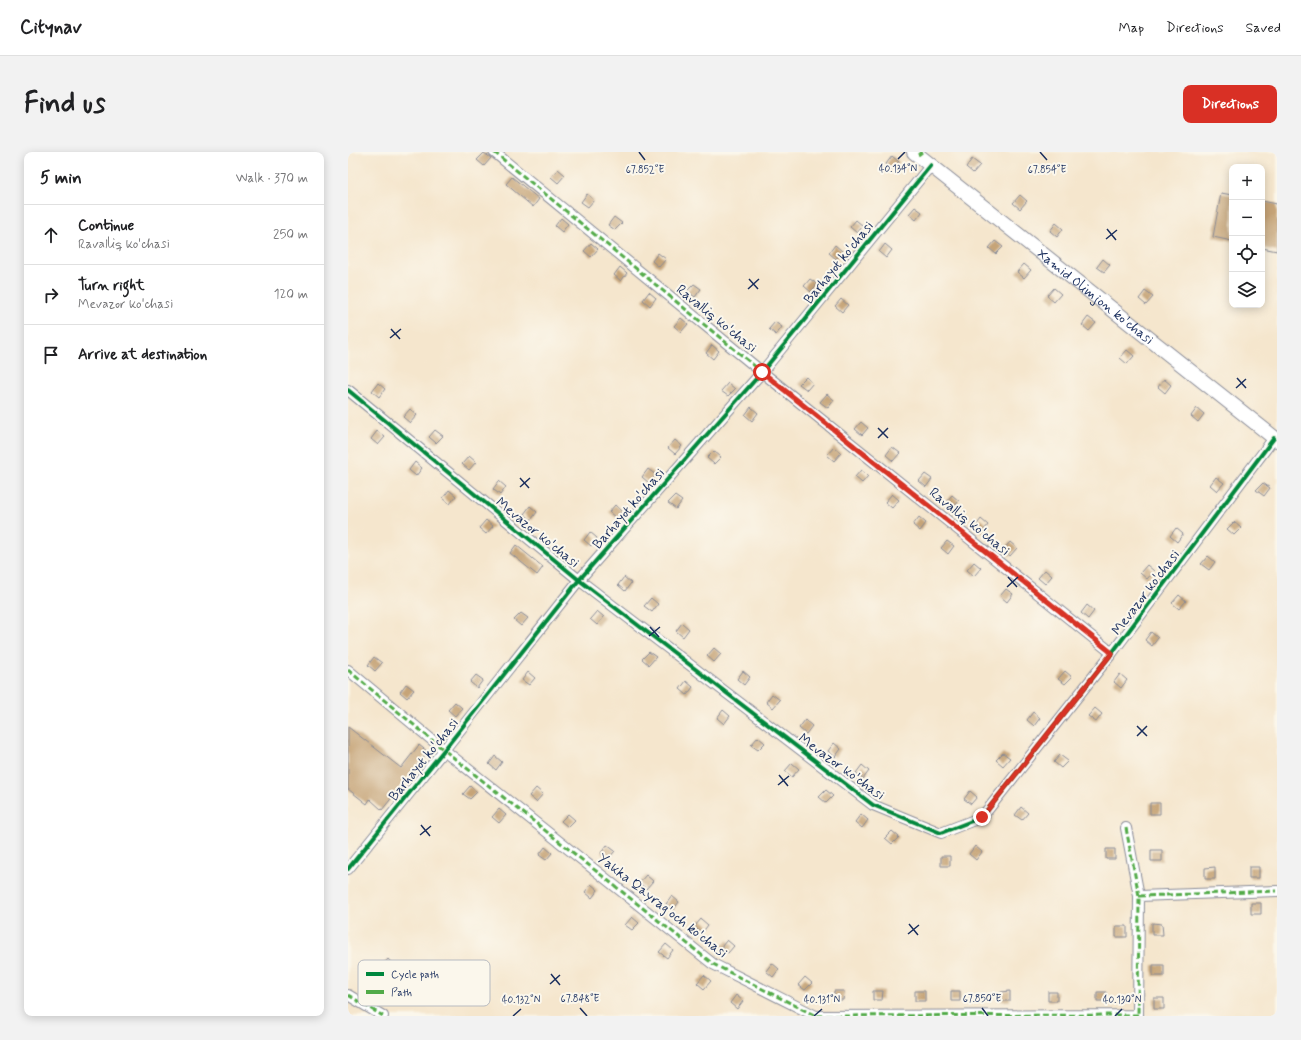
<!DOCTYPE html>
<meta charset="utf-8">
<style>
:root{--surface:#fff;--page:#f2f2f2;--text:#202124;--muted:#757577;--line:#e0e0e0;--accent:#d93025}
body{margin:0;font-family:Mynerve,sans-serif;background:var(--page);color:var(--text)}
.controls{position:absolute;right:12px;top:12px;display:grid;overflow:hidden;border-radius:8px;box-shadow:0 2px 10px #0003}
.controls button{width:36px;height:36px;display:grid;place-items:center;padding:0;border:0;border-bottom:1px solid var(--line);background:var(--surface);color:var(--text);font:20px sans-serif}
.stop{position:absolute;width:12px;height:12px;margin:-9px;border:3px solid #d93025;border-radius:50%;background:#fff}
.stop.end{background:#d93025;border-color:#fff;box-shadow:0 1px 4px #0008}
.list{margin:0;padding:0;list-style:none}
h2{display:flex;justify-content:space-between;align-items:center;height:52px;margin:0;padding:0 16px;font-size:17px}
h2 small{font-size:13px;font-weight:400;color:var(--muted)}
.list li{display:grid;grid-template-columns:26px 1fr auto;gap:12px;align-items:center;box-sizing:border-box;height:60px;padding:0 16px;border-top:1px solid var(--line)}
.list b{display:block;font-size:15px;white-space:nowrap}
.list p{margin:0;font-size:13px;white-space:nowrap;color:var(--muted)}
.list em{font-size:13px;font-style:normal;color:var(--muted)}
.icon{flex:none;width:22px;height:22px;fill:none;stroke:currentColor;stroke-width:2;stroke-linecap:round;stroke-linejoin:round}
.map{position:relative;flex:none;width:929px;height:864px;overflow:hidden;border-radius:8px}
header{display:flex;align-items:center;gap:24px;box-sizing:border-box;height:56px;padding:0 20px;background:var(--surface);border-bottom:1px solid var(--line)}
header strong{font-size:19px}
nav{display:flex;gap:22px;margin-inline-start:auto;font-size:14px}
.intro{display:flex;align-items:center;justify-content:space-between;box-sizing:border-box;height:96px;padding:0 24px}
h1{margin:0;font-size:28px}
.button{padding:10px 18px;border-radius:8px;background:var(--accent);color:#fff;font-size:14px;font-weight:700}
main{display:flex;gap:24px;padding:0 24px}
aside{flex:1;background:var(--surface);border-radius:8px;box-shadow:0 2px 10px #0003}
.map>svg:first-child{display:block}
.building{fill:#c6a478}
.lines{fill:none;stroke-linecap:round;stroke-linejoin:round}
.minor-casing{stroke:#888a96;stroke-width:12}
.secondary-casing{stroke:#888a96;stroke-width:16}
.minor{stroke:#fff;stroke-width:10}
.secondary{stroke:#fff;stroke-width:14}
.quiet{stroke:#52ab49;stroke-width:3;stroke-dasharray:6 3;stroke-linecap:butt}
.cycleway-casing{stroke:#fbf7ec;stroke-width:6}
.cycleway{stroke:#00873e;stroke-width:4}
.route{stroke:#d93025;stroke-width:5}
.ticks{fill:none;stroke:#1b2f5e;stroke-width:1.5}
.labels{text-anchor:middle;stroke-width:4;stroke-linejoin:round;paint-order:stroke}
.street-label{font-size:14px;fill:#1b2f5e;stroke:#fbf7ec}
.key{fill:#fbf7ec;stroke:#b8bbc1;stroke-width:1}
.key-label{font-size:11px;fill:#1b2f5e}
.ticks-label{font-size:10px;text-anchor:middle;fill:#1b2f5e;stroke:#fbf7ec;stroke-width:4;stroke-linejoin:round;paint-order:stroke}
</style>
<header>
<strong>Citynav</strong>
<nav><a>Map</a><a>Directions</a><a>Saved</a></nav>
</header>
<div class="intro"><h1>Find us</h1><a class="button">Directions</a></div>
<main>
<aside>
<h2>5 min<small>Walk · 370 m</small></h2>
<ul class="list">
<li><svg class="icon" aria-label="ahead" viewBox="0 0 24 24"><path d="M12 20V5M6 11l6-6 6 6"/></svg><div><b>Continue</b><p>Ravalliq ko'chasi</p></div><em>250 m</em></li>
<li><svg class="icon" aria-label="right" viewBox="0 0 24 24"><path d="M7 20v-9h11M14 6l5 5-5 5"/></svg><div><b>Turn right</b><p>Mevazor ko'chasi</p></div><em>120 m</em></li>
<li><svg class="icon" aria-label="arrive" viewBox="0 0 24 24"><path d="M6 21V4h12l-3 4 3 4H6"/></svg><div><b>Arrive at destination</b></div></li>
</ul>
</aside>
<div class="map">
<svg width="929" height="864" viewBox="0 0 929 864">
<rect width="100%" height="100%" fill="#fbf7ec"/>
<filter id="ink" filterUnits="userSpaceOnUse"><feTurbulence type="fractalNoise" baseFrequency=".025" numOctaves="2"/><feDisplacementMap in="SourceGraphic" scale="8" xChannelSelector="R" yChannelSelector="G"/><feConvolveMatrix kernelMatrix="1 2 1 2 8 2 1 2 1" color-interpolation-filters="sRGB"/></filter>
<filter id="wash" filterUnits="userSpaceOnUse"><feTurbulence type="fractalNoise" baseFrequency=".012" numOctaves="4" result="noise"/><feDisplacementMap in="SourceGraphic" scale="16" xChannelSelector="R" yChannelSelector="G"/><feGaussianBlur stdDeviation="0.9" result="paint"/><feColorMatrix in="noise" values="0 0 0 0 0 0 0 0 0 0 0 0 0 0 0 0 0 1.4 0 .05"/><feComposite in="paint" operator="in"/></filter>
<g filter="url(#wash)">
<rect width="100%" height="100%" fill="#f5e6cd"/>
<g id="blocks">
<path class="building" d="M136,1l7,5 -7,8 -7,-6z
M544,4l7,6 -6,8 -7,-6z
M624,7l8,6 -7,8 -7,-6z
M210,17l7,6 -7,8 -7,-6z
M164,25l27,22 -6,8 -27,-23z
M873,41l11,2v46l-19,-4z
M239,42l7,6 -6,7 -7,-5z
M672,43l7,6 -7,8 -7,-6z
M914,49l15,3v47l-15,-3z
M567,55l7,5 -6,8 -7,-6z
M266,65l8,6 -7,7 -7,-5z
M213,66l7,6 -6,8 -7,-6z
M508,68l7,6 -6,7 -7,-6z
M708,71l7,6 -6,8 -7,-6z
M647,89l8,6 -7,7 -7,-6z
M243,91l7,6 -7,8 -7,-6z
M537,92l7,6 -6,8 -7,-6z
M487,93l7,6 -6,8 -7,-6z
M310,101l8,6 -7,8 -7,-6z
M755,107l7,6 -6,7 -7,-5z
M676,112l7,6 -7,8 -7,-6z
M272,115l7,6 -6,8 -7,-6z
M462,127l7,5 -6,8 -7,-6z
M346,132l7,5 -6,8 -8,-6z
M706,136l7,6 -7,8 -7,-6z
M797,139l8,6 -7,8 -7,-6z
M301,140l7,6 -6,8 -7,-6z
M493,147l7,6 -6,7 -7,-6z
M740,165l8,6 -7,8 -7,-6z
M333,166l7,6 -7,8 -7,-6z
M427,170l7,5 -6,8 -7,-6z
M364,193l7,6 -6,8 -7,-6z
M779,198l7,6 -7,8 -7,-6z
M458,225l7,6 -6,7 -8,-6z
M816,227l7,6 -6,8 -7,-6z
M30,231l7,6 -6,8 -7,-6z
M380,231l7,6 -7,7 -7,-5z
M479,242l7,6 -6,8 -8,-6z
M403,255l7,6 -6,8 -7,-6z
M849,256l7,6 -6,8 -7,-6z
M62,257l7,6 -7,8 -7,-6z
M513,270l7,6 -6,7 -7,-6z
M87,278l8,6 -7,7 -7,-6z
M29,279l8,6 -7,8 -7,-6z
M327,288l7,6 -7,8 -7,-6z
M486,295l7,6 -7,8 -7,-6z
M544,295l8,6 -7,8 -7,-6z
M366,299l7,6 -7,7 -7,-6z
M121,304l7,6 -7,8 -7,-6z
M67,310l7,6 -6,8 -7,-6z
M300,317l8,6 -7,8 -7,-6z
M513,318l7,6 -6,7 -7,-6z
M577,322l7,5 -6,8 -7,-6z
M868,325l8,6 -7,8 -7,-6z
M151,329l7,6 -6,8 -7,-6z
M915,331l7,5 -6,8 -8,-6z
M101,338l7,6 -6,8 -7,-6z
M544,342l7,6 -7,8 -7,-6z
M604,343l7,6 -7,8 -7,-6z
M327,344l7,5 -6,8 -8,-6z
M267,353l7,6 -6,7 -7,-6z
M182,354l7,6 -6,8 -7,-6z
M571,365l7,6 -6,8 -7,-6z
M633,367l7,6 -6,8 -7,-6z
M138,368l7,6 -7,8 -7,-6z
M886,370l7,6 -7,7 -7,-6z
M828,376l7,6 -6,8 -7,-6z
M242,380l7,6 -6,8 -7,-6z
M599,389l7,5 -6,8 -7,-6z
M662,390l7,6 -7,8 -7,-6z
M168,393l27,22 -6,8 -27,-22z
M860,404l7,6 -6,8 -8,-6z
M626,410l7,6 -7,8 -7,-6z
M799,413l7,6 -7,8 -7,-6z
M697,418l7,6 -7,8 -7,-6z
M276,425l7,6 -6,8 -7,-6z
M658,437l7,5 -6,8 -7,-6z
M831,443l7,6 -7,8 -7,-6z
M303,446l7,6 -6,8 -8,-6z
M739,453l7,6 -6,8 -7,-6z
M249,459l7,6 -7,8 -7,-6z
M173,461l7,5 -7,8 -7,-6z
M334,471l7,6 -6,8 -7,-6z
M803,480l7,6 -6,8 -7,-6z
M366,496l7,6 -7,8 -7,-6z
M301,500l7,5 -7,8 -7,-6z
M26,505l8,6 -7,8 -7,-6z
M395,519l7,6 -6,8 -7,-6z
M717,519l7,6 -7,7 -7,-5z
M180,520l7,6 -6,7 -7,-5z
M772,522l7,6 -6,8 -7,-6z
M128,523l7,5 -6,8 -7,-6z
M338,529l7,6 -6,8 -7,-6z
M58,532l8,6 -7,8 -7,-6z
M424,542l8,6 -7,8 -7,-6z
M107,550l7,6 -7,8 -7,-6z
M747,556l7,6 -6,8 -8,-6z
M375,558l7,6 -6,8 -7,-6z
M685,560l7,6 -6,8 -7,-6z
M457,568l7,6 -6,8 -7,-6z
M0,575l53,41 18,-23 9,7 -46,58 -12,-11 -3,5 -19,-15z
M410,585l7,6 -7,7 -7,-5z
M486,591l7,6 -6,8 -7,-6z
M655,601l7,5 -7,8 -7,-6z
M712,603l8,6 -7,7 -7,-6z
M147,604l7,6 -6,8 -7,-6z
M444,611l7,6 -7,8 -7,-6z
M514,613l7,6 -6,8 -7,-6z
M122,634l7,6 -7,7 -7,-5z
M188,636l7,6 -7,8 -7,-6z
M478,638l7,6 -7,7 -7,-6z
M622,639l7,6 -6,7 -7,-5z
M802,651h10v11h-10z
M673,655l7,6 -6,7 -7,-5z
M151,657l7,6 -7,8 -7,-6z
M220,662l7,6 -7,7 -7,-6z
M513,662l7,6 -6,8 -7,-6z
M544,679l7,6 -7,7 -7,-6z
M259,693l8,6 -7,8 -7,-6z
M627,694l7,6 -6,8 -7,-6z
M197,695l7,6 -6,7 -7,-5z
M758,697h9v10h-9z
M803,698h11v11h-11z
M593,704h9v10h-9z
M867,715v12h-10v-11z
M901,715h10v11h-10z
M298,723l7,6 -7,8 -7,-6z
M243,732l7,6 -6,8 -7,-6z
M324,744l7,6 -6,8 -7,-6z
M903,751h10v11h-10z
M284,765l7,6 -7,7 -7,-5z
M353,767l7,6 -6,8 -8,-6z
M804,771l10,1 1,11h-11z
M768,774h11v11h-11z
M379,788l7,6 -6,7 -7,-6z
M318,792l7,6 -6,8 -8,-6z
M40,807l7,7 -7,7 -7,-6z
M424,811l7,6 -6,8 -7,-6z
M805,813h11v11h-11z
M356,823l7,6 -7,8 -7,-6z
M457,825l7,6 -7,7 -7,-5z
M486,839h10l-1,9h-9z
M525,839h10l-1,9h-9z
M567,839h10v10h-10z
M603,839h9v10h-9z
M662,839v10h-9v-9z
M700,840h9v9h-9z
M749,840h9v9h-9z
M388,843l7,6 -6,8 -7,-6z
M806,846h10v11h-10z"/>
</g>
</g>
<g filter="url(#ink)">
<use href="#blocks" fill-opacity="0" stroke="#888a96" stroke-width="1"/>
<g class="lines">
<defs>
<path id="minor" d="M146,0l268,220 350,281
M0,238l231,190 294,225 68,28 41,-16 130,-164 162,-215
M0,518l96,80 269,214 103,52 322,-1
M778,676l13,68 -1,120
M0,717l96,-119 135,-170 183,-208 169,-207
M791,744l138,-5
M0,843l35,21"/>
<g id="secondary">
<path id="s1" d="M566,0l363,288"/>
</g>
</defs>
<use href="#minor" class="minor-casing"/>
<use href="#secondary" class="secondary-casing"/>
<use href="#minor" class="minor"/>
<use href="#secondary" class="secondary"/>
<path class="quiet" d="M146,0l268,220 350,281
M570,3l4,-3
M0,518l96,80 269,214 103,52 322,-1
M778,676l13,68 -1,120
M791,744l138,-5
M0,843l35,21"/>
<defs>
<path id="cycleway" d="M0,238l231,190 294,225 68,28 41,-16 130,-164 162,-215
M0,717l96,-119 135,-170 183,-208 169,-207"/>
</defs>
<use href="#cycleway" class="cycleway-casing"/>
<use href="#cycleway" class="cycleway"/>
</g>
</g>
<g class="lines" filter="url(#ink)">
<path class="route" d="M414,220l350,281 -130,164"/>
</g>
<path class="ticks" d="M291,0l6,8M692,0l7,8M550,7l7,-7M759,77l9,11M758,87l11,-9M401,127l9,10M400,137l11,-10M43,177l9,10M42,186l11,-9M889,226l9,10M888,236l10,-9M530,276l10,10M530,286l10,-10M172,326l9,10M172,335l10,-9M660,425l9,10M659,435l11,-10M302,475l9,10M301,484l11,-9M789,574l10,10M789,584l10,-10M431,623l9,11M430,633l11,-9M73,673l9,11M72,683l11,-9M561,772l9,11M560,782l11,-9M203,822l9,11M202,832l10,-9M232,856l7,8M634,856l6,8M165,864l8,-7M466,864l8,-7M767,864l7,-7"/>
<g class="labels">
<g class="street-label">
<text transform="translate(490 110) rotate(-51)" y="5">Barhayot ko'chasi</text>
<text dy="5" stroke="none"><textPath href="#s1" startOffset="232">Xamid Olimjon ko'chasi</textPath></text>
<text transform="translate(369 166) rotate(39)" y="5">Ravalliq ko'chasi</text>
<text transform="translate(280 356) rotate(-49)" y="5">Barhayot ko'chasi</text>
<text transform="translate(622 369) rotate(39)" y="5">Ravalliq ko'chasi</text>
<text transform="translate(190 380) rotate(39)" y="5">Mevazor ko'chasi</text>
<text transform="translate(797 440) rotate(-53)" y="5">Mevazor ko'chasi</text>
<text transform="translate(75 607) rotate(-51)" y="5">Barhayot ko'chasi</text>
<text transform="translate(494 614) rotate(36)" y="5">Mevazor ko'chasi</text>
<text transform="translate(315 753) rotate(38)" y="5">Yakka Qayrag'och ko'chasi</text>
</g>
</g>
<rect x="10" y="808" width="132" height="46" rx="6" class="key"/>
<rect x="18" y="820" width="18" height="4" fill="#00873e"/>
<rect x="18" y="838" width="18" height="4" fill="#52ab49"/>
<g class="key-label">
<text x="43" y="826">Cycle path</text>
<text x="43" y="844">Path</text>
</g>
<g class="ticks-label">
<text x="550" y="20">40.134°N</text>
<text x="297" y="21">67.852°E</text>
<text x="699" y="21">67.854°E</text>
<text x="232" y="850">67.848°E</text>
<text x="634" y="850">67.850°E</text>
<text x="173" y="851">40.132°N</text>
<text x="474" y="851">40.131°N</text>
<text x="774" y="851">40.130°N</text>
</g>
</svg>
<div class="controls">
<button>+</button>
<button>−</button>
<button><svg class="icon" aria-label="locate" viewBox="0 0 24 24"><circle cx="12" cy="12" r="6"/><path d="M12 2v4M12 18v4M2 12h4M18 12h4"/></svg></button>
<button><svg class="icon" aria-label="layers" viewBox="0 0 24 24"><path d="M12 4l9 5-9 5-9-5zM3 14l9 5 9-5"/></svg></button>
</div>
<div class="stop" style="left:414px;top:220px"></div>
<div class="stop end" style="left:634px;top:665px"></div>
</div>
</main>
